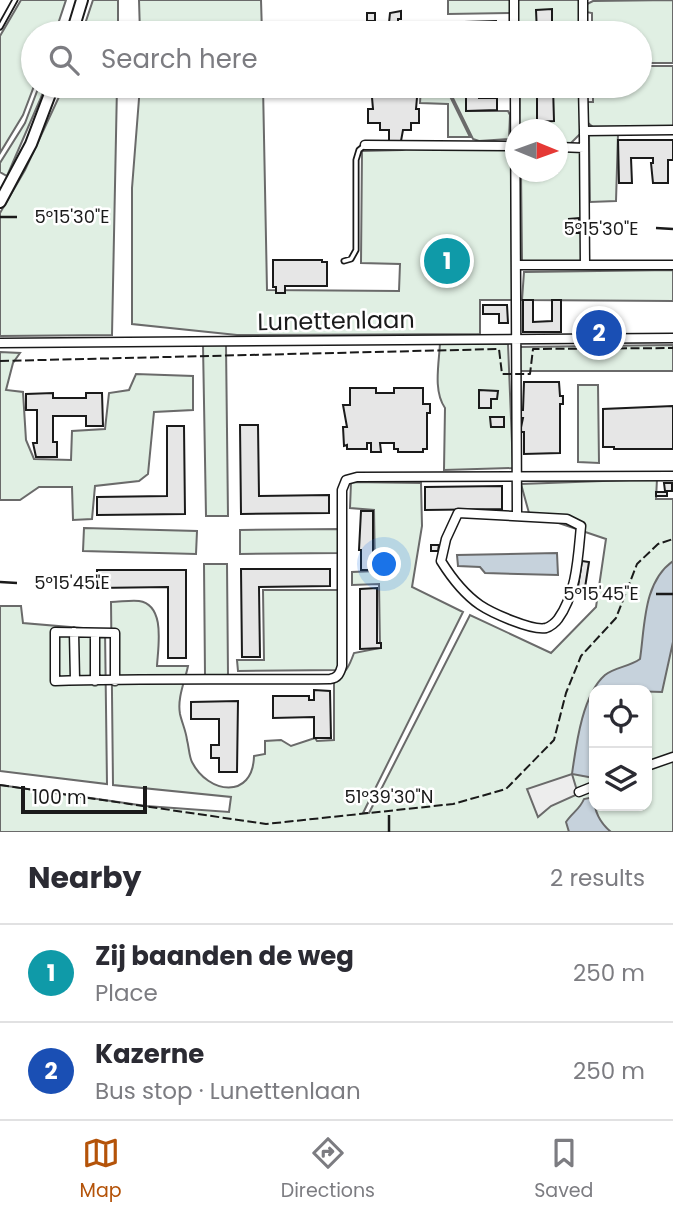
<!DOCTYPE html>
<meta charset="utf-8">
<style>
:root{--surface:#fff;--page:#f7f7f7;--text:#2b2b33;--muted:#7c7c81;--line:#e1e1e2;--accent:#b45309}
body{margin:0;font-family:Poppins,sans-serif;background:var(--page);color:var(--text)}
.controls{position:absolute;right:21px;bottom:21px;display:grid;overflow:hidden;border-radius:14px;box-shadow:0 2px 5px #0004}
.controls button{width:63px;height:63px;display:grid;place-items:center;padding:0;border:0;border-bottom:2px solid var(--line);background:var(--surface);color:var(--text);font:35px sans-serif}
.compass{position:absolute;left:505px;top:119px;width:63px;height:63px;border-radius:50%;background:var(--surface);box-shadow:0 2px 5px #0004;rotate:91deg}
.scale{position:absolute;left:21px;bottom:18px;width:126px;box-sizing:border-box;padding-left:7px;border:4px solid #1a1a1a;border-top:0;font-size:19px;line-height:24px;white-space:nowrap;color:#1a1a1a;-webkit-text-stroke:5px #fff;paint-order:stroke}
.you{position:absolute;left:385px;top:565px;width:24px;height:24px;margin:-18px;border:5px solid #fff;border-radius:50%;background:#1a73e8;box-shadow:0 0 0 10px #1a73e833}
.badge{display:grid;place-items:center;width:46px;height:46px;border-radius:50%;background:var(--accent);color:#fff;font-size:23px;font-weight:700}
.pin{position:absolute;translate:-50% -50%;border:4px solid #fff;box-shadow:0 2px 7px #0006}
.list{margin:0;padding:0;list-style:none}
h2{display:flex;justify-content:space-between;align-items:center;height:91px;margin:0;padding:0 28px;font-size:30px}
h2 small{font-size:23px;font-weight:400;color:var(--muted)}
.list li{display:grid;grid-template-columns:46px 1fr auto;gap:21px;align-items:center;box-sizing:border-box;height:98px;padding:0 28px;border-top:2px solid var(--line)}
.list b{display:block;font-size:26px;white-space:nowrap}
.list p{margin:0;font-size:23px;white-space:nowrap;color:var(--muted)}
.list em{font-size:23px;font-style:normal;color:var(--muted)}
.icon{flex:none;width:38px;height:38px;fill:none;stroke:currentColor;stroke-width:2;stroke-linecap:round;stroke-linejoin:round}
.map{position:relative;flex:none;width:673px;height:832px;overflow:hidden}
.search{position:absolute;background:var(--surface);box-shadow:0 2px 5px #0004;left:21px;right:21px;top:21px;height:77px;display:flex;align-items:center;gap:18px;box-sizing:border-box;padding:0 24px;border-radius:38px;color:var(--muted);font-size:26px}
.sheet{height:287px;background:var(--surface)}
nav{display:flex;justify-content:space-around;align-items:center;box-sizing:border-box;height:98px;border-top:2px solid var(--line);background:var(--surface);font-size:19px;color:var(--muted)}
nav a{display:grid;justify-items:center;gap:4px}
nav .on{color:var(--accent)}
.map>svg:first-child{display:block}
.green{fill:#e0efe3;stroke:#6a6a6a;stroke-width:2;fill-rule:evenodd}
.parking{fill:#ededed;stroke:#6a6a6a;stroke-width:2}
.water{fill:#c6d2dc;stroke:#6a6a6a;stroke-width:2}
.building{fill:#e6e6e6;stroke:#1a1a1a;stroke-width:2}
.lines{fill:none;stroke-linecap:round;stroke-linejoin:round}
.lane-casing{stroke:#1a1a1a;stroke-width:7}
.street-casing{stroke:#1a1a1a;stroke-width:11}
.secondary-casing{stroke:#1a1a1a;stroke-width:14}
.lane{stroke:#fff;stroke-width:3.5}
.street{stroke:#fff;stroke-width:8}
.secondary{stroke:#fff;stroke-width:10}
.fence{stroke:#1a1a1a;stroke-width:2;stroke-dasharray:9 3.5;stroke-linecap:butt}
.ticks{fill:none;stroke:#1a1a1a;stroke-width:2.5}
.labels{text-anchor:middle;stroke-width:5;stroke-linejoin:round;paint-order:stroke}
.street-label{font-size:24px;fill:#1a1a1a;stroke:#fff}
.ticks-label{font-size:18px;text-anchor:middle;fill:#1a1a1a;stroke:#fff;stroke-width:5;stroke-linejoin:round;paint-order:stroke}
</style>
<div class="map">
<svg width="673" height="832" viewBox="0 0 673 832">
<rect width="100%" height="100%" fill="#fff"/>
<path class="green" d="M21,0h45l-11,33h-22l1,53 -11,29 -23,38v-117z
M93,0h25v33h-36z
M139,0h122l1,33h-122z
M448,0h63v13l-63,1z
M517,0h62v33h-62z
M673,0v63h-33v-30h-48v-20l-6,-1 1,-8 6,-3z
M640,66h33v62h-79l-7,-6v-20h6v-16h47z
M39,86h7l-39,90 -7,-4v-9l25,-40z
M64,86h53l-5,249 -112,1v-123l25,-43z
M140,86h123l4,204 132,1 1,-27 -39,-1 1,-112 40,-1 12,-3 97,1 1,152h-32v34l-243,1 -105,-11v-136z
M346,86h25v9l-25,1z
M421,86h24l25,51h-22v-33l-28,-1z
M447,86h19v25h42l2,4 -1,24 -30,2 -6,-2z
M520,86h60v48l-9,9h-13v-13h-39z
M618,134l-2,67 -26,1 -1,-67z
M558,151h23l2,111h-58l-3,-2 -1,-88h37z
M673,270v31l-151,-1 2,-28z
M440,343l68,1 5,124 -69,2 1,-62c-12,-17 -6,-44 -5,-65z
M203,345h23l2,171h-22z
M673,345v26h-154v-24z
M0,352l20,1 -7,10 -7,27 17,2 3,48 8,19 37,1 1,-29 33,-2 4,-36 20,-3 7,-16 57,2v34l-39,2 -6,62 -9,7 -44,5 -3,33 -19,1 -1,-33h-33l-19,13h-20z
M578,385h20l1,78 -21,-1z
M657,479l-1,20h17v333h-673v-47l146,21 83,6 2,-15 -118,-12 -2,-183c9,0 19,-2 28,-1 27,4 19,46 18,65h31c-3,15 -11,32 -8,48 2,9 6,17 7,26 2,7 2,16 5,22 16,32 61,38 62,-6l11,-2v-13l16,-1 10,6 24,-8 2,3 17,-1v-62c12,-3 16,-14 20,-25l26,-5 -1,-64 -27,1v-13l23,-1 -1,-61 -24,-2 1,-26 70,1 1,43 -10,61 51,25 -100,201h6l101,-198 81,38 45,-46 10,-68 -77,-26 -8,-29zM594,690h53v116h-53z
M84,528l113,3 -1,23 -113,-3z
M340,529l-1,24 -99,1v-24z
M204,564h23l1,111h-23z
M263,590h80l-5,80 -100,1 -1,-11h27z
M0,606h21l2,17 82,7 2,154 -107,-13z"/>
<path class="parking" d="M572,774l6,20 -27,12 -13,11 -11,-28z"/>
<path class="water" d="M557,553l1,22 -73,-2 -5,-6 -22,-1 -1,-11z
M673,561v81l-11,50 -68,-2v88l-22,-4c4,-28 10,-79 33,-99 10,-8 24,-8 35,-16 5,-33 3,-77 33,-98z
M594,797c0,13 5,25 17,35h-42l-3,-10c6,-9 14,-13 18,-23z"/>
<path class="building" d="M552,9v24h-15l-1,-23z
M401,11v8h-3v14h-10l2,-20z
M367,13h8v8h-8z
M496,21l1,12h-32v-11z
M302,26h28v7h-28z
M289,86h46l1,3 -6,6h-41z
M371,86h47l-2,23h3v14h-8v7h-8l-2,11h-12v-11h-9v-7h-12v-14h5z
M466,86h13v12h18v12l-31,1z
M537,86h16l1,35 -17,1z
M618,140h55v20h-5v23h-15l-2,-20h2v-5h-22l1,25h-13z
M579,218v15h-9l-1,-14z
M273,260h49v2h5v24h-42v7h-9v-6h-3z
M523,300h10v22l19,-1v-21h9v32h-38z
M483,305h24l1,18h-9v-9h-16z
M524,382h35l1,14h3v8h-3v49l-36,1v-22h-4l3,-14h-3v-8h3z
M350,388h26v5h18v-5h29v16h7v9h-3v36h-4v3h-25v-3h-4v-6h-14l1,9h-10v-9h-4v6h-20v-4l-3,1 -1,-19h4l-4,-22h7z
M479,390l19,1 -1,8h-6v9h-12z
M53,393v5h33v-5h16l1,33h-17v-10h-33v26h4v15h-21l-3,-14h4v-33h-11v-16z
M673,406v43h-59v-2h-11v-38z
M490,417h14v10h-13z
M240,425h18l1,71 70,-1v18l-88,1z
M167,426h17l1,88 -88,1v-18l70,-1z
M664,483h8v8h-7z
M502,486v23l-77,1v-23z
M656,492h11v4h-11z
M361,511h12v59h-12v-20h-2z
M431,545h8l-1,6h-7z
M582,561l7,1 -5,32 -7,-1z
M241,569h89v17l-71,1 1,70h-18z
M97,570h89v88h-18v-71l-71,1z
M377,588v55h4v5l-21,1v-60z
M314,690l16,1 1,47h-17v-21l-41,1v-22h36v4h5z
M238,701l-1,71h-18v-14h-8v-13h8v-26h-28v-17z"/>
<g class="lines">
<defs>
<path id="lane" d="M0,27l15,-27
M344,261l7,-2 5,-9v-90l3,-10 5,-4"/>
<path id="street" d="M514,0v33
M583,33v-33
M515,86l2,429
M583,86l1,45
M365,145l151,1
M558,147l26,1
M516,265h157
M585,265l-1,-134 89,-1
M0,343l673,-5
M458,513l109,6 14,7c-3,30 -4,67 -23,93 -2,3 -8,8 -12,9 -14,3 -54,-15 -66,-23 -16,-11 -29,-28 -39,-44l5,-22z
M74,632l1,48
M95,633v48
M115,681v-48l-60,-1v49c91,-3 183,-1 275,-2 8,-1 10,-6 12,-13v-176l4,-10 11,-3 316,-1
M647,766l26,-9
M579,792l15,-6"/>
<path id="secondary" d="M72,33l10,-33
M0,202l31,-58 22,-58"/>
</defs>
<use href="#lane" class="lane-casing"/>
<use href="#street" class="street-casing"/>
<use href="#secondary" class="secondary-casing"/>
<use href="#lane" class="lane"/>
<use href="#street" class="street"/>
<use href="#secondary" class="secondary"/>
<path class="fence" d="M0,361l499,-12 3,25h28l3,-25 140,-1
M0,785l266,39 187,-20 53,-15 48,-49 12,-47 15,-37 35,-38 21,-54 21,-20 15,-5"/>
</g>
<path class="ticks" d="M0,217h17M656,228l17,1M0,582l17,1M656,594h17M389,832v-17"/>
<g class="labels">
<g class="street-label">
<text transform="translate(336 321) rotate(-1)" y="8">Lunettenlaan</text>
</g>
</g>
<g class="ticks-label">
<text x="72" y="223">5°15'30"E</text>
<text x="601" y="235">5°15'30"E</text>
<text x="72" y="589">5°15'45"E</text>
<text x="601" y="600">5°15'45"E</text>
<text x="389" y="803">51°39'30"N</text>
</g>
</svg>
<div class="controls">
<button><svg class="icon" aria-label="locate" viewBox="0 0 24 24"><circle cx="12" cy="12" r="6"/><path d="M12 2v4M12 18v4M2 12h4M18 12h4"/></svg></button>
<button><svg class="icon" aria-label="layers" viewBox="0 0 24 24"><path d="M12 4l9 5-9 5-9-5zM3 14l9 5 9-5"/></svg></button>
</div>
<svg class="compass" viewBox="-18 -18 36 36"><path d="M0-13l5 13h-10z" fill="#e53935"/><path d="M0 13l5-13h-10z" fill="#7c7c81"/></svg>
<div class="scale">100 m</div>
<div class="you"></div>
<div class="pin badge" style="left:447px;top:261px;background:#0f9aa8">1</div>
<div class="pin badge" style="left:599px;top:333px;background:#1a4fb4">2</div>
<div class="search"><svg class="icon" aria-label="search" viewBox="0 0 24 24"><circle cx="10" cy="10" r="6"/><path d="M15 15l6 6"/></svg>Search here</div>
</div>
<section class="sheet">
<h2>Nearby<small>2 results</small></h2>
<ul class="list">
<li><span class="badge" style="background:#0f9aa8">1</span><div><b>Zij baanden de weg</b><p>Place</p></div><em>250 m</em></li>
<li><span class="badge" style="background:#1a4fb4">2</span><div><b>Kazerne</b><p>Bus stop · Lunettenlaan</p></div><em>250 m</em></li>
</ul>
</section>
<nav>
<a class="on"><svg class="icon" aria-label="map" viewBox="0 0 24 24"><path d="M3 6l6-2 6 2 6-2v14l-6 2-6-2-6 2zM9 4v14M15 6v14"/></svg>Map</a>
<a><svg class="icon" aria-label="directions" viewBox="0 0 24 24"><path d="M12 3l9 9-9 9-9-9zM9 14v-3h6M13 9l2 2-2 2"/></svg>Directions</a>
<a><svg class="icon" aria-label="saved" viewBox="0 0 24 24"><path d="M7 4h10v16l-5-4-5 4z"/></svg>Saved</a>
</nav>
